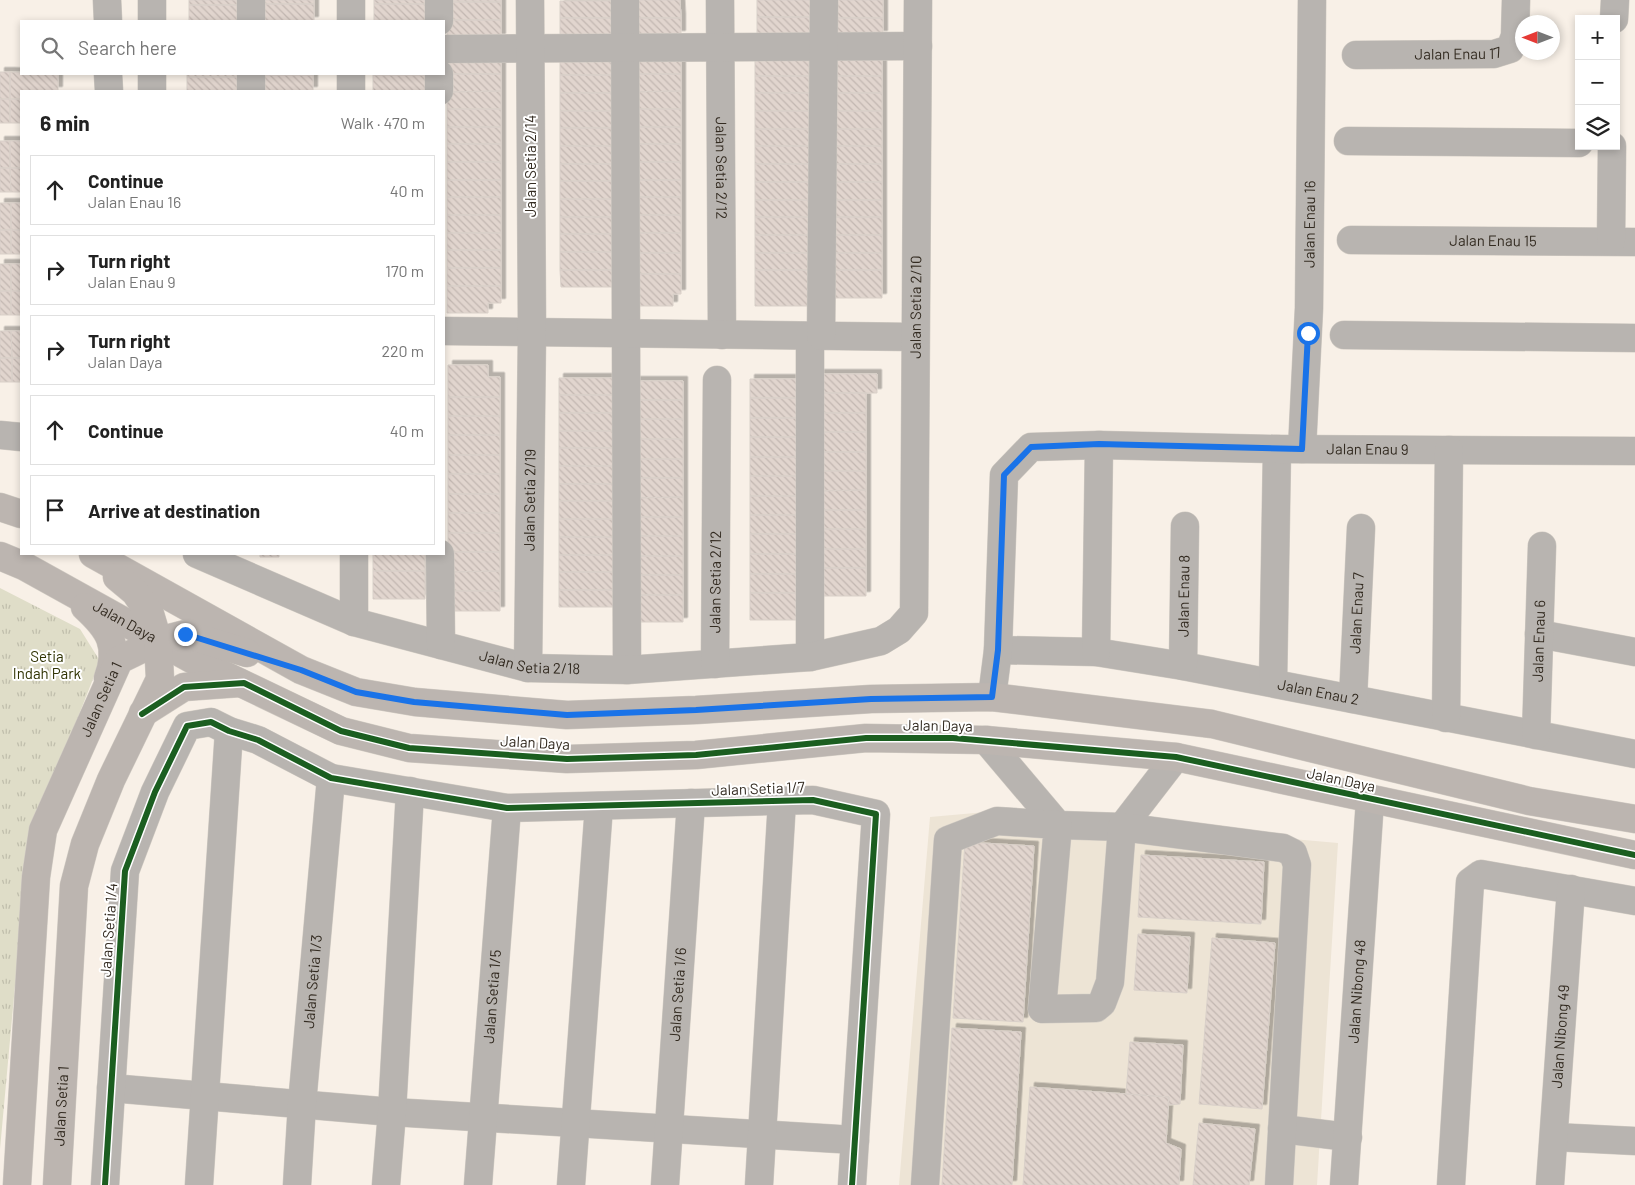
<!DOCTYPE html>
<meta charset="utf-8">
<style>
:root{--surface:#fff;--page:#f6f6f6;--text:#222;--muted:#767676;--line:#e0e0e0}
body{margin:0;font-family:Barlow,sans-serif;background:var(--page);color:var(--text)}
.controls{position:absolute;right:15px;top:15px;display:grid;overflow:hidden;border-radius:0px;box-shadow:0 2px 8px #0003}
.controls button{width:45px;height:45px;display:grid;place-items:center;padding:0;border:0;border-bottom:1px solid var(--line);background:var(--surface);color:var(--text);font:25px sans-serif}
.compass{position:absolute;left:1515px;top:15px;width:45px;height:45px;border-radius:50%;background:var(--surface);box-shadow:0 2px 8px #0003;rotate:270deg}
.stop{position:absolute;width:15px;height:15px;margin:-11px;border:4px solid #1a73e8;border-radius:50%;background:#fff}
.stop.end{background:#1a73e8;border-color:#fff;box-shadow:0 1px 5px #0008}
.list{margin:0;padding:0;list-style:none}
h2{display:flex;justify-content:space-between;align-items:center;height:65px;margin:0;padding:0 20px;font-size:21px}
h2 small{font-size:16px;font-weight:400;color:var(--muted)}
.list li{display:grid;grid-template-columns:32px 1fr auto;gap:15px;align-items:center;box-sizing:border-box;height:70px;margin:0 10px 10px;padding:0 10px;border:1px solid var(--line);border-radius:0px}
.list b{display:block;font-size:19px;white-space:nowrap}
.list p{margin:0;font-size:16px;white-space:nowrap;color:var(--muted)}
.list em{font-size:16px;font-style:normal;color:var(--muted)}
.icon{flex:none;width:28px;height:28px;fill:none;stroke:currentColor;stroke-width:2;stroke-linecap:round;stroke-linejoin:round}
.map{position:relative;flex:none;width:1635px;height:1185px;overflow:hidden}
.search{position:absolute;background:var(--surface);box-shadow:0 2px 8px #0003;left:20px;top:20px;width:425px;height:55px;display:flex;align-items:center;gap:12px;box-sizing:border-box;padding:0 18px;border-radius:0px;color:var(--muted);font-size:19px}
.panel{position:absolute;background:var(--surface);box-shadow:0 2px 8px #0003;left:20px;top:90px;width:425px;height:465px;border-radius:0px}
.map>svg:first-child{display:block}
.commercial{fill:#ede4d5}
.park{fill:url(#park-tufts)}
.building{fill:url(#building-back-hatch);stroke:#d9d0c9;filter:url(#shadow)}
.lines{fill:none;stroke-linecap:round;stroke-linejoin:round}
.minor-casing{stroke:#d3cdc5;stroke-width:29}
.major-casing{stroke:#d3cdc5;stroke-width:29}
.minor{stroke:#b8b4b0;stroke-width:28}
.major{stroke:#bcb5b0;stroke-width:28}
.cycleway-casing{stroke:#fff;stroke-width:9}
.cycleway{stroke:#1b5e20;stroke-width:6}
.route{stroke:#1a73e8;stroke-width:6}
.labels{text-anchor:middle;stroke-width:4;stroke-linejoin:round;paint-order:stroke}
.street-label{font-size:15px;fill:#332b21;stroke:#fff}
.park-label{font-size:15px;fill:#2f3202;stroke:#fff}
</style>
<div class="map">
<svg width="1635" height="1185" viewBox="0 0 1635 1185">
<defs>
<pattern id="park-tufts" width="24" height="20" patternUnits="userSpaceOnUse" patternTransform="scale(1.25)"><rect width="24" height="20" fill="#dfddc8"/><path d="M3 7l-1-3M5 7V3M7 7l1-3M15 17l-1-3M17 17v-4M19 17l1-3" fill="none" stroke="#c0beac"/></pattern>
<pattern id="building-back-hatch" width="6" height="6" patternUnits="userSpaceOnUse" patternTransform="scale(1.25)"><rect width="6" height="6" fill="#e1d5ce"/><path d="M-1 5l2 2M0 0l6 6M5-1l2 2" fill="none" stroke="#c2b7b1"/></pattern>
<filter id="shadow"><feDropShadow dx="4.5" dy="-4.5" stdDeviation="0" flood-color="#0004"/></filter>
</defs>
<rect width="100%" height="100%" fill="#f8f0e7"/>
<path class="commercial" d="M986,812l352,31 -21,342h-418l31,-368z"/>
<path class="park" d="M0,588l80,41 20,32 -29,74 -42,98 -29,316z"/>
<path class="building" d="M189,0h54v5h-54z
M260,0h54v4h-54z
M374,0h54v4h-54z
M447,0h54v2h-54z
M626,0h54l1,18h-55z
M757,0h54v17h-54z
M829,0h54v18h-54z
M560,1h54v17h-54z
M447,2h54v18h-54z
M260,4h54v17h-54z
M374,4h54v17h-54z
M189,5h54v16h-54z
M757,17h54v17l-54,1z
M560,18h54v18h-54z
M626,18h55v17h-54z
M829,18h54v17h-54z
M447,20h54v18h-54z
M447,57h54v17h-54z
M627,57h54v17h-54z
M560,58h55v17h-55z
M755,59h54v17h-54z
M827,59h55v17h-55z
M0,72h10v27h-10z
M10,72l48,2v17h-37v8h-11z
M187,74h54v3h-54z
M259,74h54v1h-54z
M373,74h54v1h-54z
M447,74h54v17l-54,1z
M627,74h54v17l-54,1z
M259,75h54v16h-54z
M373,75h54v16h-54z
M560,75h55v18h-55z
M755,76h54v17h-54z
M827,76h55v17h-55z
M187,77h54v14h-54z
M501,91v18h-54v-17z
M681,91v18h-54v-17z
M560,93h55v18h-55z
M755,93h54v18h-54z
M827,93h55v18h-54z
M0,99h10v24h-10z
M10,99h11v24h-11z
M447,109h54v18h-54z
M627,109h54v18h-54z
M560,111h55v17h-55z
M755,111h54v18h-54z
M828,111h54v18h-54z
M447,127h54v17h-54z
M627,127h54v17h-54z
M560,128h55v18h-55z
M755,129h54v17h-54z
M828,129h54v17h-54z
M0,141h10v27h-10z
M10,141h11v27h-11z
M447,144h54v18h-54z
M627,144h54v18h-54z
M560,146h55v18h-55z
M755,146h54v18h-54z
M828,146h54v18h-54z
M447,162h54v18h-54z
M627,162h54v18h-54z
M560,164h55v17h-55z
M755,164h54v18h-54z
M828,164h54v18h-54z
M0,168h10l1,24h-11z
M10,168h11v24h-10z
M447,180h54v17h-54z
M627,180h54v17h-54z
M560,181h55v18h-55z
M755,182h54v18h-54z
M828,182h54v18h-54z
M447,197h54v18h-54z
M627,197h54v18h-54z
M560,199h55v18h-55z
M755,200h54v17h-54z
M828,200h54v17h-54z
M0,203h11v27h-11z
M11,203h10v27h-10z
M447,215h54v18h-54z
M627,215h54v18h-54z
M560,217h55v17h-55z
M755,217h54v18h-54z
M828,217h54v18h-54z
M0,230h11v24h-11z
M11,230h10v24h-10z
M447,233h54v17h-54z
M627,233h54v20h-54z
M560,234h55v18h-55z
M755,235h54v18h-54z
M828,235h54v18h-54z
M447,250h54v18h-54z
M560,252h55v18h-55z
M627,253h54v21h-54z
M755,253h54v17h-54z
M828,253h54v17h-54z
M0,264h11v27h-11z
M11,264h10v27h-10z
M447,268h54v18h-54z
M560,270h55v17h-54z
M755,270h54l1,36h-55z
M828,270h54v28h-54z
M627,274h54v20h-8v12h-46z
M447,286h54v17h-13v10h-41z
M0,291h11v24h-11z
M11,291h10v24h-10z
M0,331h11l1,27h-12z
M11,331h10v27h-9z
M0,358h12v24h-12z
M12,358h9v24h-9z
M448,365h40v12h12v20h-52z
M814,374h63v19h-63z
M559,378h54v17h-54z
M750,379h51v19h-51z
M631,381h52v19h-52z
M814,393h52v20h-52z
M559,395h54v18h-54z
M448,397h52v19h-52z
M750,398h51v20h-51z
M631,400h52v19h-52z
M559,413h54v18h-54z
M814,413h52v19h-52z
M448,416h52v19h-52z
M750,418h51v19h-51z
M631,419h52v20h-52z
M559,431h54v17h-54z
M814,432h52v20h-52z
M448,435h52v20h-52z
M750,437h51v20h-51z
M631,439h52v20h-52z
M559,448h54v18h-54z
M814,452h52v19h-52z
M448,455h52v19h-52z
M750,457h51v19h-51z
M631,459h52v19h-52z
M559,466h54v18h-54z
M814,471h52v19l-52,1z
M448,474h52v20h-52z
M750,476h51v20h-51z
M631,478h52v19l-52,1z
M559,484h54v17h-54z
M866,490v20h-52v-19z
M448,494h52v19h-52z
M750,496h51v19h-51z
M683,497v20h-52v-19z
M559,501h54v18h-54z
M814,510h52v19h-52z
M448,513h52v20h-52z
M750,515h51v19h-51z
M631,517h52v19h-52z
M559,519h54v18h-54z
M814,529h52v20h-52z
M448,533h52v19h-52z
M750,534h51v20h-51z
M631,536h52v20h-52z
M559,537h54l1,18h-55z
M814,549h52v19h-52z
M448,552h52v19l-52,1z
M260,554h19v3h-19z
M373,554h52v17h-52z
M750,554h51v20h-51z
M559,555h55v17h-55z
M631,556h52v19h-52z
M814,568h52v28h-52z
M373,571h52v28h-52z
M500,571v20h-52v-19z
M559,572h55v18h-55z
M750,574h51v19h-51z
M631,575h52v20h-52z
M559,590h55v17h-55z
M448,591h52v20h-52z
M750,593h51v27h-51z
M631,595h52v27h-52z
M965,842l69,4 -11,176 -70,-4z
M1141,855l123,7 -3,62 -123,-7z
M1138,934l52,3 -3,56 -53,-3z
M1212,938l63,5 -13,166 -63,-5z
M952,1028l69,4 -9,153h-70z
M1130,1042l53,3 -3,59 -12,1 1,-8 -43,-3z
M1030,1087l139,10 -3,46 15,6 -2,36h-156z
M1199,1123l56,6 -6,56h-56z"/>
<g class="lines">
<defs>
<g id="minor">
<path d="M107,0l1,21"/>
<path d="M251,0v21"/>
<path d="M351,0v21"/>
<path d="M439,0v21"/>
<path d="M625,0l2,670"/>
<path id="s1" d="M720,0l2,335"/>
<path d="M1614,19l1,-19"/>
<path d="M152,21v-21"/>
<path d="M444,49l474,-3"/>
<path id="s2" d="M1356,55l138,-1 16,-5 5,-13 1,-36"/>
<path d="M108,74l1,17"/>
<path d="M152,74v17"/>
<path d="M351,74v17"/>
<path d="M439,74v17"/>
<path d="M251,91v-17"/>
<path d="M1348,141l231,2"/>
<path id="s3" d="M1351,240l284,2"/>
<path d="M1611,241l1,-95"/>
<path d="M444,331l471,6"/>
<path d="M1344,335l291,3"/>
<path d="M810,336v321"/>
<path d="M821,336l3,-336"/>
<path d="M0,435l21,2"/>
<path id="s4" d="M1302,449l7,-141 3,-308"/>
<path id="s5" d="M197,554l157,68 174,46 99,2 183,-13 71,-16 18,-11 15,-17 4,-613"/>
<path d="M354,554v68"/>
<path d="M440,554l1,91"/>
<path d="M1539,634l96,18"/>
<path id="s6" d="M998,650l98,2 87,14 452,88"/>
<path d="M1096,652l3,-207"/>
<path id="s7" d="M715,664l2,-284"/>
<path id="s8" d="M1183,666l2,-140"/>
<path id="s9" d="M528,668l4,-336 -2,-332"/>
<path d="M1273,683l4,-234"/>
<path id="s10" d="M992,697l6,-47 6,-175 27,-28 68,-2 178,4 358,2"/>
<path id="s11" d="M1353,699l8,-171"/>
<path d="M1446,718l3,-268"/>
<path id="s12" d="M1536,735l6,-189"/>
<path d="M986,740l72,85 64,2 54,-70"/>
<path d="M111,1088l281,24 463,28"/>
<path d="M1282,1129l66,8"/>
<path d="M1554,1137l81,4"/>
<path d="M105,1185l20,-314 30,-79 32,-66 24,-4 18,9 29,9 73,38 176,30 306,-8 63,14 -24,371"/>
<path d="M199,1185l30,-454"/>
<path id="s13" d="M297,1185l5,-81 29,-326"/>
<path d="M386,1185l6,-73 18,-321"/>
<path id="s14" d="M478,1185l29,-377"/>
<path d="M571,1185l28,-379"/>
<path id="s15" d="M665,1185l26,-382"/>
<path d="M759,1185l23,-384"/>
<path d="M925,1185l23,-345 49,-19 61,4 -16,184 54,-1 6,-5 8,-21 12,-155 161,21 10,5 4,12 -18,320"/>
<path id="s16" d="M1344,1185l26,-385"/>
<path d="M1451,1185l19,-303 11,-8 154,27"/>
<path id="s17" d="M1550,1185l21,-296"/>
</g>
<g id="major">
<path d="M0,507l21,7"/>
<path d="M93,554l208,116 55,22 59,10 152,13 129,-5 175,-11 121,-2 220,27 317,77 106,18"/>
<path id="s18" d="M0,556l24,10 173,96 144,69 68,17 158,11 129,-4 170,-17 120,2 190,17 459,98"/>
<path d="M85,607c24,22 35,38 23,71"/>
<path d="M143,713l41,-26 56,-4"/>
<path id="s19" d="M17,1185l19,-308 7,-47 76,-170 39,-19 27,-7 62,19"/>
<path id="s20" d="M57,1185l17,-299 11,-42 26,-64 49,-101 -2,-38 -8,-27 -15,-22 -18,-15"/>
</g>
</defs>
<use href="#minor" class="minor-casing"/>
<use href="#major" class="major-casing"/>
<use href="#minor" class="minor"/>
<use href="#major" class="major"/>
<defs>
<path id="cycleway" d="M142,714l42,-27 60,-4 97,48 68,17 158,11 129,-4 170,-17h87l223,19 459,98
M105,1185l20,-314 30,-79 32,-66 24,-4 18,9 29,9 73,38 176,30 306,-8 63,14 -24,371"/>
</defs>
<use href="#cycleway" class="cycleway-casing"/>
<use href="#cycleway" class="cycleway"/>
</g>
<g class="lines">
<path class="route" d="M185,634l116,36 55,22 58,10 153,13 129,-5 175,-11 121,-2 6,-47 6,-175 27,-28 68,-3 203,5 6,-116"/>
</g>
<g class="labels">
<g class="street-label">
<text dy="5" stroke="none"><textPath href="#s2" startOffset="102">Jalan Enau 17</textPath></text>
<text transform="translate(531 166) rotate(-90)" y="5">Jalan Setia 2/14</text>
<text dy="5" stroke="none"><textPath href="#s1" startOffset="168">Jalan Setia 2/12</textPath></text>
<text dy="5" stroke="none"><textPath href="#s4" startOffset="225">Jalan Enau 16</textPath></text>
<text dy="5" stroke="none"><textPath href="#s3" startOffset="142">Jalan Enau 15</textPath></text>
<text dy="5" stroke="none"><textPath href="#s5" startOffset="1056">Jalan Setia 2/10</textPath></text>
<text dy="5" stroke="none"><textPath href="#s10" startOffset="598">Jalan Enau 9</textPath></text>
<text dy="5" stroke="none"><textPath href="#s9" startOffset="168">Jalan Setia 2/19</textPath></text>
<text dy="5" stroke="none"><textPath href="#s7" startOffset="82">Jalan Setia 2/12</textPath></text>
<text dy="5" stroke="none"><textPath href="#s8" startOffset="70">Jalan Enau 8</textPath></text>
<text dy="5" stroke="none"><textPath href="#s11" startOffset="86">Jalan Enau 7</textPath></text>
<text dy="5" stroke="none"><textPath href="#s18" startOffset="141">Jalan Daya</textPath></text>
<text dy="5" stroke="none"><textPath href="#s12" startOffset="94">Jalan Enau 6</textPath></text>
<text dy="5" stroke="none"><textPath href="#s5" startOffset="352">Jalan Setia 2/18</textPath></text>
<text dy="5" stroke="none"><textPath href="#s6" startOffset="324">Jalan Enau 2</textPath></text>
<text dy="5" stroke="none"><textPath href="#s19" startOffset="499">Jalan Setia 1</textPath></text>
<text transform="translate(938 726) rotate(1)" y="5">Jalan Daya</text>
<text transform="translate(535 743) rotate(3)" y="5">Jalan Daya</text>
<text transform="translate(1341 780) rotate(12)" y="5">Jalan Daya</text>
<text transform="translate(758 789) rotate(-2)" y="5">Jalan Setia 1/7</text>
<text transform="translate(109 930) rotate(-86)" y="5">Jalan Setia 1/4</text>
<text dy="5" stroke="none"><textPath href="#s13" startOffset="204">Jalan Setia 1/3</textPath></text>
<text dy="5" stroke="none"><textPath href="#s16" startOffset="194">Jalan Nibong 48</textPath></text>
<text dy="5" stroke="none"><textPath href="#s15" startOffset="191">Jalan Setia 1/6</textPath></text>
<text dy="5" stroke="none"><textPath href="#s14" startOffset="189">Jalan Setia 1/5</textPath></text>
<text dy="5" stroke="none"><textPath href="#s17" startOffset="149">Jalan Nibong 49</textPath></text>
<text dy="5" stroke="none"><textPath href="#s20" startOffset="79">Jalan Setia 1</textPath></text>
</g>
<g class="park-label">
<text x="47" y="662">Setia<tspan x="47" dy="17">Indah Park</tspan></text>
</g>
</g>
</svg>
<div class="controls">
<button>+</button>
<button>−</button>
<button><svg class="icon" aria-label="layers" viewBox="0 0 24 24"><path d="M12 4l9 5-9 5-9-5zM3 14l9 5 9-5"/></svg></button>
</div>
<svg class="compass" viewBox="-18 -18 36 36"><path d="M0-13l5 13h-10z" fill="#e53935"/><path d="M0 13l5-13h-10z" fill="#767676"/></svg>
<div class="stop" style="left:1308px;top:333px"></div>
<div class="stop end" style="left:185px;top:634px"></div>
<div class="search"><svg class="icon" aria-label="search" viewBox="0 0 24 24"><circle cx="10" cy="10" r="6"/><path d="M15 15l6 6"/></svg>Search here</div>
<section class="panel">
<h2>6 min<small>Walk · 470 m</small></h2>
<ul class="list">
<li><svg class="icon" aria-label="ahead" viewBox="0 0 24 24"><path d="M12 20V5M6 11l6-6 6 6"/></svg><div><b>Continue</b><p>Jalan Enau 16</p></div><em>40 m</em></li>
<li><svg class="icon" aria-label="right" viewBox="0 0 24 24"><path d="M7 20v-9h11M14 6l5 5-5 5"/></svg><div><b>Turn right</b><p>Jalan Enau 9</p></div><em>170 m</em></li>
<li><svg class="icon" aria-label="right" viewBox="0 0 24 24"><path d="M7 20v-9h11M14 6l5 5-5 5"/></svg><div><b>Turn right</b><p>Jalan Daya</p></div><em>220 m</em></li>
<li><svg class="icon" aria-label="ahead" viewBox="0 0 24 24"><path d="M12 20V5M6 11l6-6 6 6"/></svg><div><b>Continue</b></div><em>40 m</em></li>
<li><svg class="icon" aria-label="arrive" viewBox="0 0 24 24"><path d="M6 21V4h12l-3 4 3 4H6"/></svg><div><b>Arrive at destination</b></div></li>
</ul>
</section>
</div>
